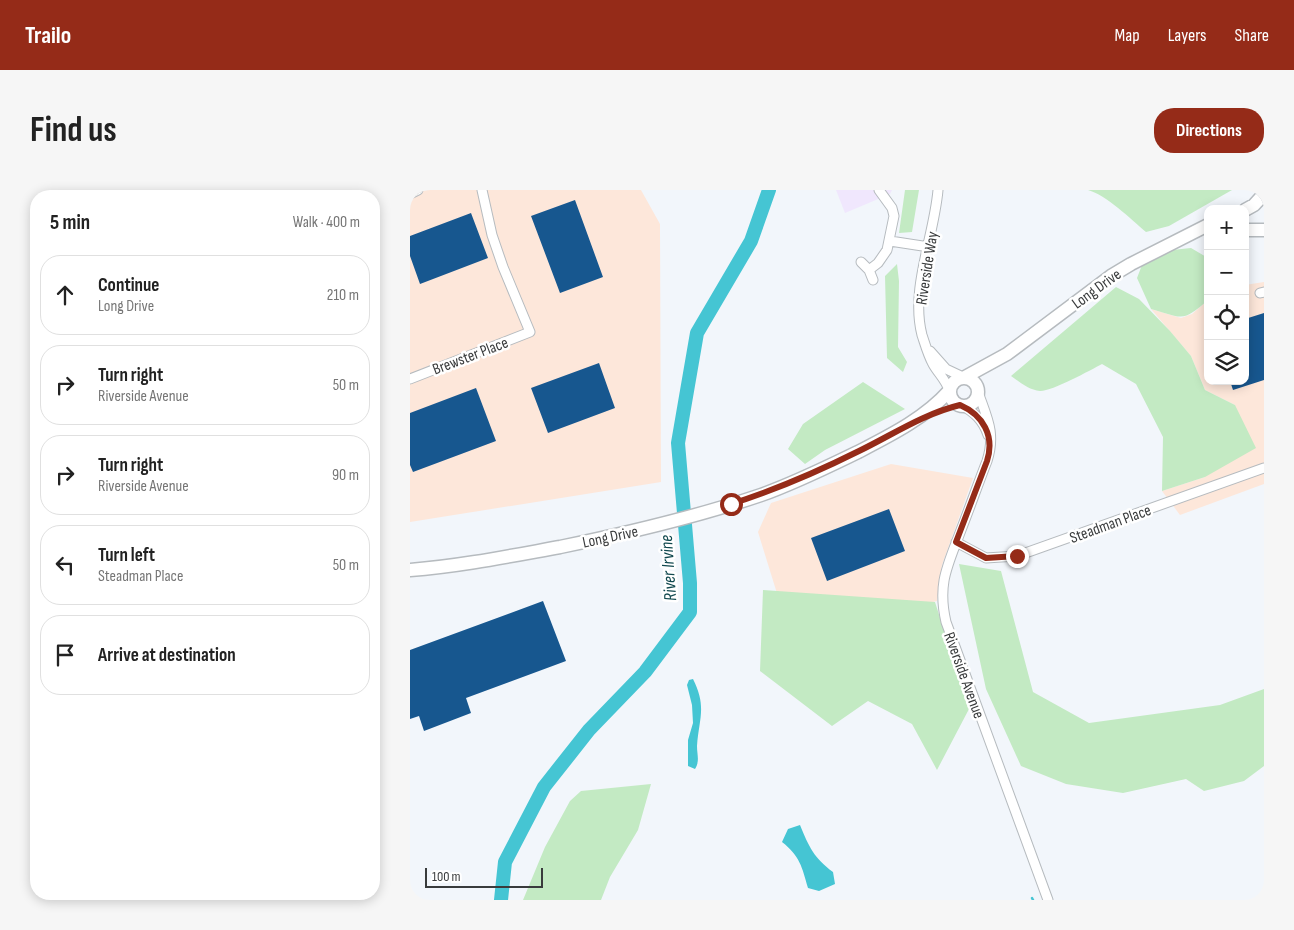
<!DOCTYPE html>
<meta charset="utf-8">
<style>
:root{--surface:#fff;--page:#f6f6f6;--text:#222;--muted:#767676;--line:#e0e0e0;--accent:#952b18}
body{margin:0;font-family:"Sofia Sans Condensed",sans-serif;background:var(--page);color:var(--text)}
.controls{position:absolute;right:15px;top:15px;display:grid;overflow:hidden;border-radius:10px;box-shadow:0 2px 12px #0003}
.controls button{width:45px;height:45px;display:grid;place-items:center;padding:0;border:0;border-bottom:1px solid var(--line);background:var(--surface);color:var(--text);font:25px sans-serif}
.scale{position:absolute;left:15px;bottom:12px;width:118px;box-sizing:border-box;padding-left:5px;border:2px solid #393b3c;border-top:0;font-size:14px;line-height:18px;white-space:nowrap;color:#393b3c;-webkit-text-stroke:4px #fff;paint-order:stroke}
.stop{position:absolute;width:15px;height:15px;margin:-11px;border:4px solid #952b18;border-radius:50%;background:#fff}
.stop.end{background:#952b18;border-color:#fff;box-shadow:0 1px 5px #0008}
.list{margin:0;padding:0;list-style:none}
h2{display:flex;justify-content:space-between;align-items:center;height:65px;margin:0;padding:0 20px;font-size:21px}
h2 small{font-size:16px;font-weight:400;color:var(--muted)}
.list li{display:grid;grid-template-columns:32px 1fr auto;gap:15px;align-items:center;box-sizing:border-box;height:80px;margin:0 10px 10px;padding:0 10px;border:1px solid var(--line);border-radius:20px}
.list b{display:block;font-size:19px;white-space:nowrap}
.list p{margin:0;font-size:16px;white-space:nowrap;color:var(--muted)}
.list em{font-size:16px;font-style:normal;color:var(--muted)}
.icon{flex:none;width:28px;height:28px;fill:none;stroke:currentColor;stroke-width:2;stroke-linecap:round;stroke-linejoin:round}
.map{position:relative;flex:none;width:854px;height:710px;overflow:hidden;border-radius:20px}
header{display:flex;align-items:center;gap:30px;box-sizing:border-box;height:70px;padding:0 25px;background:var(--accent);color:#fff}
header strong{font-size:24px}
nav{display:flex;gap:28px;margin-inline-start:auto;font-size:18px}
.intro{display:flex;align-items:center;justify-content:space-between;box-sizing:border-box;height:120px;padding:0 30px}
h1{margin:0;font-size:35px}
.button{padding:12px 22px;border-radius:20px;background:var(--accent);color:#fff;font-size:18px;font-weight:700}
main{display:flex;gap:30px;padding:0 30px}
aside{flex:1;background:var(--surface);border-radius:20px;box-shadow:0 2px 12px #0003}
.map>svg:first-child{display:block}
.commercial{fill:#f0e7fd}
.industrial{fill:#fde7da}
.green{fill:#c3eac3}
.water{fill:#45c5d3}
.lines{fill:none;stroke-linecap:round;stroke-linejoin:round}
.stream{stroke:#45c5d3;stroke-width:2.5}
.river{stroke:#45c5d3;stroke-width:14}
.building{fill:#17578f}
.street-casing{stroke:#b6bbbf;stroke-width:11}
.secondary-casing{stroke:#b6bbbf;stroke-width:15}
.street{stroke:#fff;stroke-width:9}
.secondary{stroke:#fff;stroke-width:12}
.route{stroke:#952b18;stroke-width:6}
.labels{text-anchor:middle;stroke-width:5;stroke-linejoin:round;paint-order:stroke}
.street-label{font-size:16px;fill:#393b3c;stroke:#fff}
.water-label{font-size:18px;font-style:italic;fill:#10484e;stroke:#fff}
</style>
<header>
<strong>Trailo</strong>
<nav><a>Map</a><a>Layers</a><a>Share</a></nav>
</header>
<div class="intro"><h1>Find us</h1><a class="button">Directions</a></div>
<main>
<aside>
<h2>5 min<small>Walk · 400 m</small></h2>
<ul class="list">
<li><svg class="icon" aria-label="ahead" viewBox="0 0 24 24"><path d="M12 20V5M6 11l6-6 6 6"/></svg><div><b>Continue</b><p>Long Drive</p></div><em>210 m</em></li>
<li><svg class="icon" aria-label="right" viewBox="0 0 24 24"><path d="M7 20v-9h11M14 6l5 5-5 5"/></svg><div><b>Turn right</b><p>Riverside Avenue</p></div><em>50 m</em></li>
<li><svg class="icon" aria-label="right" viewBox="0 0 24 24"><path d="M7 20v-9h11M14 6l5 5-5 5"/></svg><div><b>Turn right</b><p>Riverside Avenue</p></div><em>90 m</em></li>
<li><svg class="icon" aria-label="left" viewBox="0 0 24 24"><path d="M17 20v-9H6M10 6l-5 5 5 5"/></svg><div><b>Turn left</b><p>Steadman Place</p></div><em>50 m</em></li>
<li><svg class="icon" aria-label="arrive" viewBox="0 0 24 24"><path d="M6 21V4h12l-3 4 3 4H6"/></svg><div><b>Arrive at destination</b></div></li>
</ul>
</aside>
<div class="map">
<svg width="854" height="710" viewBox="0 0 854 710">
<rect width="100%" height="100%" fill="#f2f6fb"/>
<path class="commercial" d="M426,0h56l-2,4 -45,19z"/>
<path class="industrial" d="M0,0h231l19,34 1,258 -251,40z
M854,92v202l-84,31 -18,-24 43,-14 30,-72 -30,-15 -14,-34 -40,-47 30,9 11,-4 16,-14v81h37v-96z
M481,274l82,14 -31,87 -5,36 -70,18 -83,-3 -26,-84 13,-29z"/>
<path class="green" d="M495,0h14l-7,42 -13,1z
M678,0h144l-63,36 -23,6c-15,-13 -40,-37 -58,-42z
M781,58l17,10v42c-26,23 -25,18 -57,9l-14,-31 5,-13 30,-15z
M487,74l2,17 -1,66 9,15 -4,10 -16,-14 -2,-82z
M706,97l23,12 31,32 21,25 14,34 30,15 21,43 -51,29 -43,14 1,-54 -27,-53 -34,-20c-11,6 -52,28 -62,27 -11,-1 -20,-9 -29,-15z
M453,192l42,27 -80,41 -20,14 -17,-15 15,-25z
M549,374l42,7 32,121 56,31 131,-18 44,-16v77l-20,15 -40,10 -18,-12 -63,14 -57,-9 -45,-18 -35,-77z
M353,400l172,12 34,107 -32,61 -25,-46 -44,-23 -36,25 -72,-55z
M241,594l-13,46 -28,47 -9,23h-78l22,-53 25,-46 11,-10z"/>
<path class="water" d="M283,489c14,28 6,39 4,67 0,9 3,15 -2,23l-7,-3v-26l5,-17 -1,-18 -5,-20 2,-5z
M390,635c9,22 14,33 33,47l2,12 -16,7 -11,-3c-6,-21 -8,-32 -26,-46l6,-13z"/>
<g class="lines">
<path class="stream" d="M622,708l1,2"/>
<path class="river" d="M91,710l4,-38 39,-75 45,-57 56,-58 45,-60v-29l-12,-140 19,-110 54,-92 18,-51"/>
</g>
<path class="building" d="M165,10l28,77 -43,16 -29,-77z
M61,23l17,45 -68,26 -10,-28v-20z
M854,123v67l-31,10 -3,-9h15v-62z
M189,173l16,45 -67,25 -17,-45z
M66,198l20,53 -83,31 -3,-7v-52z
M479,319l16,42 -78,30 -16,-43z
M133,411l23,60 -100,37 5,15 -47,18 -5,-15 -9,3v-69z"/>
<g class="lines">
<defs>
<path id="street" d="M528,0c-4,47 -28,99 -16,145 3,9 6,20 11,29 5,9 13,16 16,26
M0,4l8,-4
M480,51l39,6
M451,72l8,8 4,10
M459,80l9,-7 9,-13 7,-34 -2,-8 -13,-18
M850,103l4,-1
M520,161l16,18 17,8
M0,189l120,-47 -27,-65 -11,-32 -10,-45
M568,202c9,26 18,41 9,69 -9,23 -17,46 -26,69 -13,35 -24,53 -15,92l102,278
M551,215c13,7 22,15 27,30
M546,352l30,16 31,-2 247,-88"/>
<path id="secondary" d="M835,20l9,-5 10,-11
M835,40h19
M555,187l42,-23 104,-78 20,-12 77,-39
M540 202a14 14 0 1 1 28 0a14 14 0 1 1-28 0Z
M0,380c51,-4 100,-14 150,-23 68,-14 136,-30 201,-52 34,-12 66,-28 97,-43 33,-17 67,-34 91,-61"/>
</defs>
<use href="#street" class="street-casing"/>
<use href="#secondary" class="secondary-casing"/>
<use href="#street" class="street"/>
<use href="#secondary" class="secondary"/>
</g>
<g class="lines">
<path class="route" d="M321,314c44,-14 86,-32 128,-53 33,-16 64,-37 101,-46 23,10 35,31 27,56l-31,81 30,16 31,-2"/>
</g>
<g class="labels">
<g class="street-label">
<text transform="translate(516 78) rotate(-81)" y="6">Riverside Way</text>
<text transform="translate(686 98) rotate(-36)" y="6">Long Drive</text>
<text transform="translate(60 165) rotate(-21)" y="6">Brewster Place</text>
<text transform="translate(700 333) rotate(-20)" y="6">Steadman Place</text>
<text transform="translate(200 346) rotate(-12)" y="6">Long Drive</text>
<text transform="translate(555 485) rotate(70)" y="6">Riverside Avenue</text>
</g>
<g class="water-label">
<text transform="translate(258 378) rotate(-94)" y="6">River Irvine</text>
</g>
</g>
</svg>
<div class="controls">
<button>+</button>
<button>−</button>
<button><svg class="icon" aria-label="locate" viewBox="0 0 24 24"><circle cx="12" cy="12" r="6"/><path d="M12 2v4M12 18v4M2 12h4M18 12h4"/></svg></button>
<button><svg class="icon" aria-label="layers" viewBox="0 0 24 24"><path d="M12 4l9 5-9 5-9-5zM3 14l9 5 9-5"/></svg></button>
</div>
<div class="scale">100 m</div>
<div class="stop" style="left:321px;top:314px"></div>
<div class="stop end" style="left:607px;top:366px"></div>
</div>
</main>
